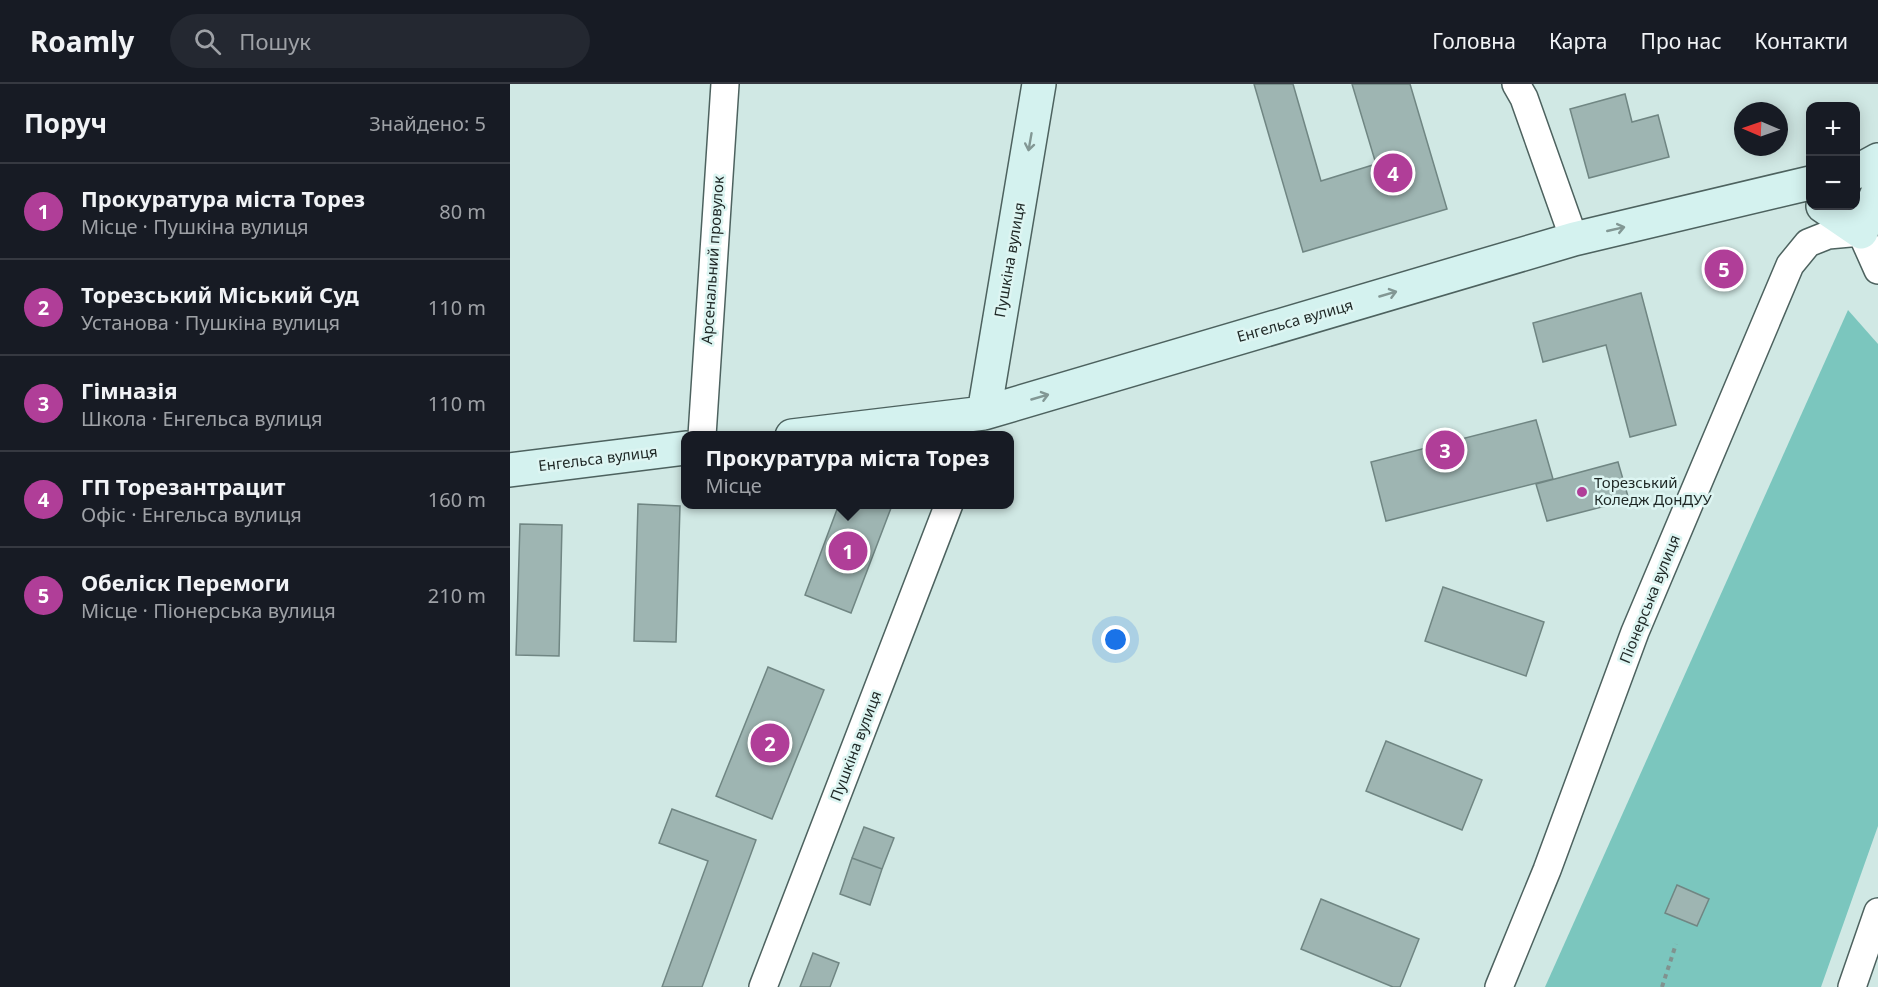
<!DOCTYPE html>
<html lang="uk">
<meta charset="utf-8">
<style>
:root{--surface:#171b24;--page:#242831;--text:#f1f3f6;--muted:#9ea1a6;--line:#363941;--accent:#b03e98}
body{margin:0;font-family:"Noto Sans",sans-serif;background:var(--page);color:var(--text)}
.controls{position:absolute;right:18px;top:18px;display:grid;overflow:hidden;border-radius:12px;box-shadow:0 3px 15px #0003}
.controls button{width:54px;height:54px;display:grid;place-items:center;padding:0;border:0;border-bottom:2px solid var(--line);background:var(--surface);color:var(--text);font:30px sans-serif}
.compass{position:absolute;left:1224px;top:18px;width:54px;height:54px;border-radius:50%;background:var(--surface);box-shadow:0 3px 15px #0003;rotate:272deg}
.you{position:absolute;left:606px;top:556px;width:21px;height:21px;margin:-15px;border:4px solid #fff;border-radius:50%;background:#1a73e8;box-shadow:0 0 0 9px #1a73e833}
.badge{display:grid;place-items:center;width:39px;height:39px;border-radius:50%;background:var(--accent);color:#fff;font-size:20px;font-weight:700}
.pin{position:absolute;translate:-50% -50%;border:3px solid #fff;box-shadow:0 2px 6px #0006}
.popup{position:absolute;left:171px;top:347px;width:333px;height:78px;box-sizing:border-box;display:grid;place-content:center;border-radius:12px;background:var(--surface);filter:drop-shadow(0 2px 4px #0005);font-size:20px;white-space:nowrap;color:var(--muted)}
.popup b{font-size:22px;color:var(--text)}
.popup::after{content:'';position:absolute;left:50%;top:100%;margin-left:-12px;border:12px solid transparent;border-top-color:var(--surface)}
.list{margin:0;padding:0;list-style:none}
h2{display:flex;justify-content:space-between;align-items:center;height:78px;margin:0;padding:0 24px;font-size:26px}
h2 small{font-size:20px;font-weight:400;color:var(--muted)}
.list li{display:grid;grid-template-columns:39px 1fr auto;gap:18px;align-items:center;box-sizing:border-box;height:96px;padding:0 24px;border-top:2px solid var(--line)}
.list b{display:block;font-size:22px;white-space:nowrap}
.list p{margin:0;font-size:20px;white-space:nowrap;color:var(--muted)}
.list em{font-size:20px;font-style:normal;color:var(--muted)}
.icon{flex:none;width:33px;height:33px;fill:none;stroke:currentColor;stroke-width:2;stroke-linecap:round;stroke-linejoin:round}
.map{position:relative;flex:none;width:1368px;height:903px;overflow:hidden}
header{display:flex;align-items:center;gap:36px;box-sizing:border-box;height:84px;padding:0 30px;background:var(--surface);border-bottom:2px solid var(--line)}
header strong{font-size:28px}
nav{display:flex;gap:33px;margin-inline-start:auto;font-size:21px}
.search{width:420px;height:54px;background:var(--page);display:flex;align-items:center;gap:15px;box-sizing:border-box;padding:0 21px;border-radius:33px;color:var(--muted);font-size:22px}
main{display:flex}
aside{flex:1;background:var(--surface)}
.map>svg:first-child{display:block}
.green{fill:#7bc6be}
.building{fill:#9eb5b2;stroke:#708683;stroke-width:1.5}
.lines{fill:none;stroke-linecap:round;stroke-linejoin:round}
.street-casing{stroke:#4d625f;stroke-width:30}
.secondary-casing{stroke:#4d625f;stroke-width:36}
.path{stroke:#80928f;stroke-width:4;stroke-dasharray:4.5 4.5;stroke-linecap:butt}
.street{stroke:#fff;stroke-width:27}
.secondary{stroke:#d4f2ef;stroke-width:33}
.oneway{stroke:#829794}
.poi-dot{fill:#b03e98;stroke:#ddf5f2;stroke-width:2}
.labels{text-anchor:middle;stroke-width:5;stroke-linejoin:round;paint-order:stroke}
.street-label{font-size:15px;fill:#1e2725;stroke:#ddf5f2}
.poi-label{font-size:15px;fill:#1e2725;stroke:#ddf5f2;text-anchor:start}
</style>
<header>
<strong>Roamly</strong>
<div class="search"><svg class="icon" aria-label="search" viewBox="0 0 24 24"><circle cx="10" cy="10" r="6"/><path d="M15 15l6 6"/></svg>Пошук</div>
<nav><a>Головна</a><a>Карта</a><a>Про нас</a><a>Контакти</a></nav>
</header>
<main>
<aside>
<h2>Поруч<small>Знайдено: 5</small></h2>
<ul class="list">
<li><span class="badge">1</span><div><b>Прокуратура міста Торез</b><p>Місце · Пушкіна вулиця</p></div><em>80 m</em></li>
<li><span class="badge">2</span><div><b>Торезський Міський Суд</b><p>Установа · Пушкіна вулиця</p></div><em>110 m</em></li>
<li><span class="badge">3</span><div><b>Гімназія</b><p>Школа · Енгельса вулиця</p></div><em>110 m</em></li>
<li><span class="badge">4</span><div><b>ГП Торезантрацит</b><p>Офіс · Енгельса вулиця</p></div><em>160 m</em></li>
<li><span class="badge">5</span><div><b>Обеліск Перемоги</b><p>Місце · Піонерська вулиця</p></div><em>210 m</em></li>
</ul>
</aside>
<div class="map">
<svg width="1368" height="903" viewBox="0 0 1368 903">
<rect width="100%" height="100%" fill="#d0e8e4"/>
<path class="green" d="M1338,226l30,34v482l-57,161h-276z"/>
<path class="building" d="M744,0h39l28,97 55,-17 -24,-80h58l37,125 -144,43z
M1115,10l7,28 26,-7 11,42 -80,21 -19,-69z
M1131,209l35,132 -46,12 -24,-92 -63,17 -10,-39z
M1026,336l17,59 -167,42 -15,-59z
M1108,378l11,38 -82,21 -11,-37z
M128,420l42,2 -4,136 -42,-1z
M329,420h44l8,4 -40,105 -46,-18z
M10,440l42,1 -3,131 -43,-1z
M933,503l101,35 -18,54 -101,-35z
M258,583l56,23 -52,129 -56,-23z
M876,657l96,39 -20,50 -96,-39z
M162,725l84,31 -54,147h-40l46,-126 -49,-18z
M354,743l30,11 -12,31 -30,-11z
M342,774l30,11 -12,36 -30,-11z
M1167,801l32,14 -12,27 -32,-13z
M811,815l98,40 -19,48h-7l-92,-38z
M303,869l26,10 -9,24h-30z"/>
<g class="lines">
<defs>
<path id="street" d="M1006,0l8,14 50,141
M192,352l23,-352
M253,903l186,-483
M989,903l48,-117 88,-238 155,-367 18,-22 20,-8 33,-3 17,38
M1342,903l26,-75"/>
<path id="secondary" d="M1346,88l22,-12
M1313,122l38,26 17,-40
M474,329l55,-329
M282,352l192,-23 590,-174 236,-56
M0,386l176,-22"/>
</defs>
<use href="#street" class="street-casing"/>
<use href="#secondary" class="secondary-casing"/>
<path class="path" d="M1152,903l14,-43"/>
<use href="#street" class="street"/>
<use href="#secondary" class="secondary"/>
</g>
<defs><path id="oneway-shaft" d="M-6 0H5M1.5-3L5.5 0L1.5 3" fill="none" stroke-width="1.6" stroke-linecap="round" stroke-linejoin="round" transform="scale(1.5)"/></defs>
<g class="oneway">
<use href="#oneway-shaft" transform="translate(520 58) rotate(100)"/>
<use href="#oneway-shaft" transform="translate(1106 145) rotate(-13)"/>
<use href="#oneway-shaft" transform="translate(878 210) rotate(-16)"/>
<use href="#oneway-shaft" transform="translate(530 313) rotate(-16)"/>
</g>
<circle class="poi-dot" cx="1072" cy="408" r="6"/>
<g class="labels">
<g class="street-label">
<text transform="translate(203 176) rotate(-86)" y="5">Арсенальний провулок</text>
<text transform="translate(500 176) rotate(-80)" y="5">Пушкіна вулиця</text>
<text transform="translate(785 237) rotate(-16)" y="5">Енгельса вулиця</text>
<text transform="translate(88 375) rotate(-7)" y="5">Енгельса вулиця</text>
<text transform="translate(1140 515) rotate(-68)" y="5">Піонерська вулиця</text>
<text transform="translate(346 662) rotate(-69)" y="5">Пушкіна вулиця</text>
</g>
<g class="poi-label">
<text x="1084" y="404">Торезський<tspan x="1084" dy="17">Коледж ДонДУУ</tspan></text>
</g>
</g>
</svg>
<div class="controls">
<button>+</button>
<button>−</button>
</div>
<svg class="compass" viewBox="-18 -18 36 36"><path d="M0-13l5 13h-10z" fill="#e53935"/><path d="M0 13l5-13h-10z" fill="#9ea1a6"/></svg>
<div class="you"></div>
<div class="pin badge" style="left:338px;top:467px">1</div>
<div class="popup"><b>Прокуратура міста Торез</b>Місце</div>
<div class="pin badge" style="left:260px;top:659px">2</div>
<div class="pin badge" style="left:935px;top:366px">3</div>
<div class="pin badge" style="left:883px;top:89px">4</div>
<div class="pin badge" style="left:1214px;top:185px">5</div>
</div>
</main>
